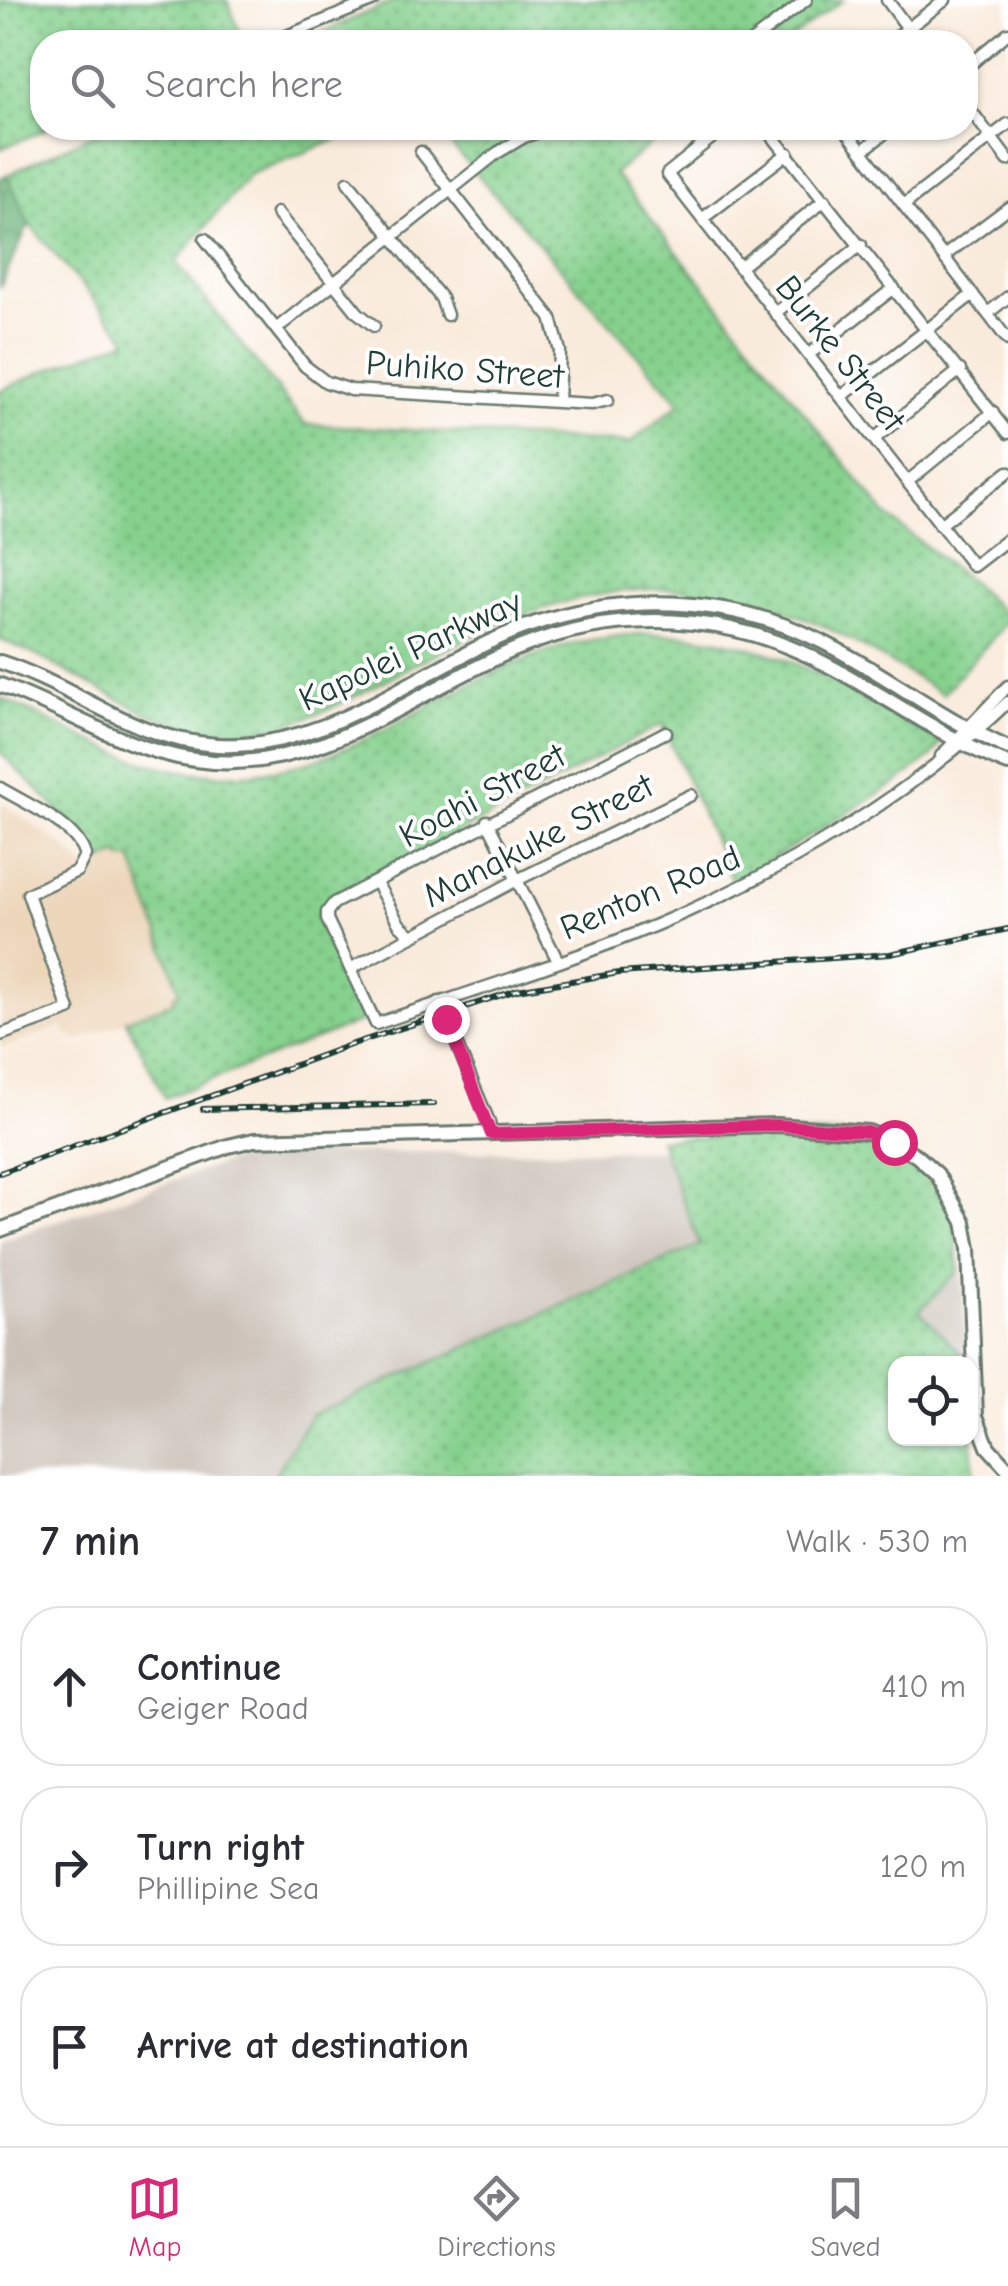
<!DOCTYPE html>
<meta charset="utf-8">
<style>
:root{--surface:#fff;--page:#f7f7f7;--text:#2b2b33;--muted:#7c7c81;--line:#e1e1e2;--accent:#db2777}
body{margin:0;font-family:"Comic Neue",sans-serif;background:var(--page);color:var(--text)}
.controls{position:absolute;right:30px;bottom:30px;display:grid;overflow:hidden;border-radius:20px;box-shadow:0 2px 8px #0004}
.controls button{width:90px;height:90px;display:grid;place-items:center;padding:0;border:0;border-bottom:2px solid var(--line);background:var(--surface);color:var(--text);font:50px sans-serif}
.stop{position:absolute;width:30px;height:30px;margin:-22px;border:8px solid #db2777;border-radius:50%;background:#fff}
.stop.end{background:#db2777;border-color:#fff;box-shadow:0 2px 10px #0008}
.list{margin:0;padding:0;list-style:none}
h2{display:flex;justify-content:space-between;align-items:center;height:130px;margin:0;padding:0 40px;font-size:42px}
h2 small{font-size:32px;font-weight:400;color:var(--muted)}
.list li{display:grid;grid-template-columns:65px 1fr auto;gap:30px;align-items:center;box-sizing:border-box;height:160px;margin:0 20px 20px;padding:0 20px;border:2px solid var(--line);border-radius:40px}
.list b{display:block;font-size:38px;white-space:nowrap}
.list p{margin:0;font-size:32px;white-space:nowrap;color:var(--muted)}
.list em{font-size:32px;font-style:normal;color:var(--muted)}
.icon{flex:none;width:55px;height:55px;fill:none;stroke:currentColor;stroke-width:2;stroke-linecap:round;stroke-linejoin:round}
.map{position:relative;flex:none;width:1008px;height:1476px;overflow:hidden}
.search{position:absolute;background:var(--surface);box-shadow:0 2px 8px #0004;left:30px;right:30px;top:30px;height:110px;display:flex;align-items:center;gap:25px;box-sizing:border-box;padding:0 35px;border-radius:40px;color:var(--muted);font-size:38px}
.sheet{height:670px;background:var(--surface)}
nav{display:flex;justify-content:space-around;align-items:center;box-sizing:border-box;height:140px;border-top:2px solid var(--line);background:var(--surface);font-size:28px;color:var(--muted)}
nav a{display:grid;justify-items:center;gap:5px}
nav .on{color:var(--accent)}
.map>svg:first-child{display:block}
.built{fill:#edd7bb}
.industrial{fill:#ccc2b9}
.grass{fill:url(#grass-dots);stroke:#528761;stroke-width:2.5}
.forest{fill:url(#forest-crowns);stroke:#467856;stroke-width:2.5}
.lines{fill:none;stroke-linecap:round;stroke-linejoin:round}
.minor-casing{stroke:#6b7a6e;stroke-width:15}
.major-casing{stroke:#6b7a6e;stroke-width:18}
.minor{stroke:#fff;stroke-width:10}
.major{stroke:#fff;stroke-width:12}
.rail-casing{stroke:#1f3d34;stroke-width:6}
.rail{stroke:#fff;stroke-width:2.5;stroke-dasharray:8;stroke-linecap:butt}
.route{stroke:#db2777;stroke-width:12}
.labels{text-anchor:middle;stroke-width:8;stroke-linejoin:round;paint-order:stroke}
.street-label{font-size:35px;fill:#1f3d34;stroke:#fff}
</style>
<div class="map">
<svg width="1008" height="1476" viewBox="0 0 1008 1476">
<defs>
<pattern id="grass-dots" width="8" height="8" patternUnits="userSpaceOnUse" patternTransform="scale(2.5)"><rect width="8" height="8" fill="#86d18e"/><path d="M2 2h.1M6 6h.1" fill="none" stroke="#6dab75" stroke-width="1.8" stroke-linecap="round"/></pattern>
<pattern id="forest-crowns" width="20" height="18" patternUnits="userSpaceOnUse" patternTransform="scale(2.5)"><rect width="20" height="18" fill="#6cb379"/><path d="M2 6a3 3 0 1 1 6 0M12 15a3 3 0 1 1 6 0" fill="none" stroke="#589364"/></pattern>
</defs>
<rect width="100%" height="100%" fill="#fff"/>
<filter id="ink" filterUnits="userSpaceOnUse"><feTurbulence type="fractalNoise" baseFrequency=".01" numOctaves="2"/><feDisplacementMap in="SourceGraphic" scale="20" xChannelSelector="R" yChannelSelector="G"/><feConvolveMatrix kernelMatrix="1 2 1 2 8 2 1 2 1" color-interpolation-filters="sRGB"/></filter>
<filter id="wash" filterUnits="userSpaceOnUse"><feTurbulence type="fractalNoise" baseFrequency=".0048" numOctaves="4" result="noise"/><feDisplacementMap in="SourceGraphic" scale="40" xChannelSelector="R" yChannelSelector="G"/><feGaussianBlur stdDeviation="2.25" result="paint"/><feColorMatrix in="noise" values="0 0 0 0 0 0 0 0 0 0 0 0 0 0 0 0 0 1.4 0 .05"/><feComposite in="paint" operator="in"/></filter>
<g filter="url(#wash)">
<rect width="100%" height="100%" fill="#f9ebdb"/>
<path class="built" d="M0,802l68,47 18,21 34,-16 3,5 8,-1 49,134 -5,10 -98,38 -11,-6 -4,-8 -62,22z"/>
<path class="industrial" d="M847,1148l107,87 8,33 4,95 -70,1v74l76,38h-972v-235l224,-78 35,-9z"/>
<path class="grass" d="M0,0h227l16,40 -201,2v86h7l-49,21z
M396,0h447l-57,42h-487z
M105,128h261l-116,46 -74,88 129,162 325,19 50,-40 -244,-275h236l-58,45 273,343 84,66 37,36v3l-65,73c-47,-27 -95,-60 -146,-79 -140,-54 -251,-18 -377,47 -61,32 -119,70 -190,70 -84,0 -154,-65 -230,-92v-249l39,-18 89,-33 -99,-116 -22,-49z
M637,634c127,-4 200,49 304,109l-9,13 -34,26 -165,101 -71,-159 -340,182 -4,16 49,97 -202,79 -39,-78 48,-18 -1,-6 7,-4 -48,-133h-10l-2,-5 -27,10 2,-17 -95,-95v-54c54,22 105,56 162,69 150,35 236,-58 364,-108 36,-15 73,-22 111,-25z
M795,1133l49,1 48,18 36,25 27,39 3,56 -39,39 47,48v4l-70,1v74h74l1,-14 3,52h-700l37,-61 389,-170 -41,-106z"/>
<path class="forest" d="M7,175l22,49 -29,64v-110z"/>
</g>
<g filter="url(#ink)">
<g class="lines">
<defs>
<path id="minor" d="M887,0l31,42
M272,42l102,-42
M751,42l55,-42
M890,42l55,-42
M966,68l42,-35
M966,104l42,56
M724,128l-57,46 306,392 35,-27
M766,128l242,305
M844,128l164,212
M862,151l29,-23
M421,152l130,166 9,33 -2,51
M348,182l93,116 6,17
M904,205l104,-81
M277,213l81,100 16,13
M702,219l86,-66
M205,239l100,127 21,16 25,8 241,14 16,-4
M944,256l64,-48
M740,267l85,-67
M775,313l86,-68
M988,313l20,-16
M276,329l221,-176 27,-16 27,-9
M808,355l86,-67
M841,397l132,-103
M874,439l86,-69
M907,482l86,-70
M940,525l68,-53
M666,732l-332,171 -7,9v7l49,105c94,-32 189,-61 280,-99 127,-53 253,-128 352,-223
M941,756l67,-70
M0,788c26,16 76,36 85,67l-8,16 -49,23 41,116 -69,25
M487,821l71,140
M376,882l23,42 12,11
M352,968l165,-88 174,-85
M439,1002l50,120 2,12"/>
<path id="major" d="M0,662c75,24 136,79 217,83 104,6 189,-66 279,-106 69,-32 147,-43 221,-31 122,19 186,93 291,140
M0,685c72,26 134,72 213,77 116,7 206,-74 308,-115 55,-22 114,-30 172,-24 129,12 202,96 315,141
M0,1230l228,-84 26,-6 523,-15 91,7 26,10 23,14 20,18 27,48 5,27 7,167 12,31 20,22"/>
</defs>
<use href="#minor" class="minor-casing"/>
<use href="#major" class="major-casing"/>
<use href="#minor" class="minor"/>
<use href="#major" class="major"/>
<defs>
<path id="rail" d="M203,1109l231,-5
M0,1173l353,-129 164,-54 102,-17 271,-19 118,-25"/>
</defs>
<use href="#rail" class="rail-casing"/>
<use href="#rail" class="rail"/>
</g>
</g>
<g class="lines" filter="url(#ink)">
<path class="route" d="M446,1019l45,115 286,-9 91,7 26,10"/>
</g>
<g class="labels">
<g class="street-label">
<text transform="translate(841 353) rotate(52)" y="12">Burke Street</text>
<text transform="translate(465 369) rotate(4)" y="12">Puhiko Street</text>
<text transform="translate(410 650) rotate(-25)" y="12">Kapolei Parkway</text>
<text transform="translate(482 795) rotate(-28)" y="12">Koahi Street</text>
<text transform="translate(538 840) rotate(-27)" y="12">Manakuke Street</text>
<text transform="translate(650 892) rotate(-23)" y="12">Renton Road</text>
</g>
</g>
</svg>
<div class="controls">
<button><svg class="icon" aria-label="locate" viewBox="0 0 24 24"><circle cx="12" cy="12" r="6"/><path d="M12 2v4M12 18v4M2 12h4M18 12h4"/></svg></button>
</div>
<div class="stop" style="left:894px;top:1142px"></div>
<div class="stop end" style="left:446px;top:1019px"></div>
<div class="search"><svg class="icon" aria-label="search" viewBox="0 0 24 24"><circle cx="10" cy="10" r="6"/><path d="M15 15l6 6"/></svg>Search here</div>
</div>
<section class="sheet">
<h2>7 min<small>Walk · 530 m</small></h2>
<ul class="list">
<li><svg class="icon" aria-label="ahead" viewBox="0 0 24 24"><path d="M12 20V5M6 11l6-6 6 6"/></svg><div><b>Continue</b><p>Geiger Road</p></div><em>410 m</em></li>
<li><svg class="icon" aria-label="right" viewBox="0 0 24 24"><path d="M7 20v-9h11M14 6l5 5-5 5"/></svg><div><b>Turn right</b><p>Phillipine Sea</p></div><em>120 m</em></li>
<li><svg class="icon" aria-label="arrive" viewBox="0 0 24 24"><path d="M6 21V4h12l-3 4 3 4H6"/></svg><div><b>Arrive at destination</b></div></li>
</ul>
</section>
<nav>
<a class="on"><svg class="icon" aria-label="map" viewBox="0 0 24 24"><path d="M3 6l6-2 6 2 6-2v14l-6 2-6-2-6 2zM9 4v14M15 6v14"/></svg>Map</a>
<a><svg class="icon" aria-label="directions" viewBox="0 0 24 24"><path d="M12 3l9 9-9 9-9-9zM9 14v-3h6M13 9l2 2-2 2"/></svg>Directions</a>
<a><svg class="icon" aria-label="saved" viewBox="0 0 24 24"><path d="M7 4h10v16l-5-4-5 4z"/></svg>Saved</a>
</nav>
